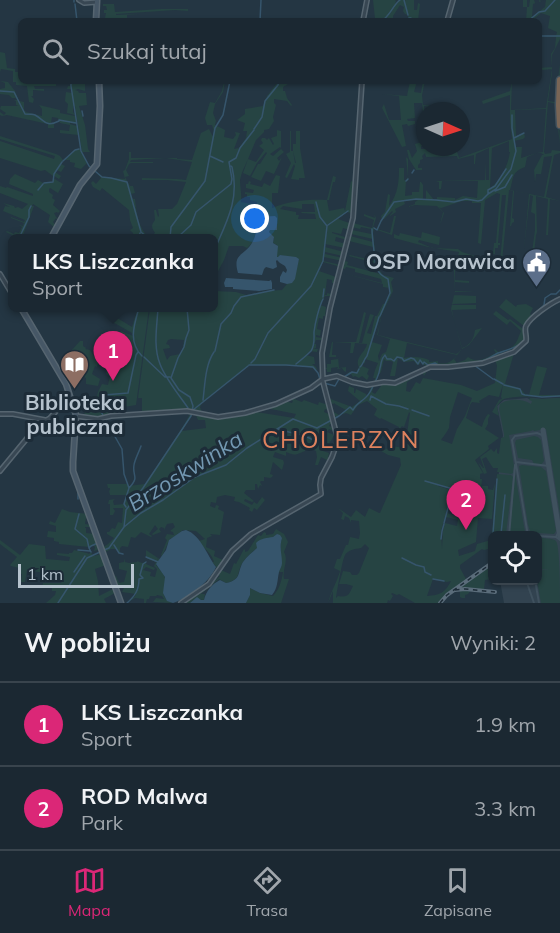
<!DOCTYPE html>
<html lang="pl">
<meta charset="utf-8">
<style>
:root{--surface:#1b2832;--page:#28343e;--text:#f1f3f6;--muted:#a0a6ac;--line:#39444d;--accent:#db2777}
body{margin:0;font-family:Mulish,sans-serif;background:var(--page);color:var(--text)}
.controls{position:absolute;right:18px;bottom:18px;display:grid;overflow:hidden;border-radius:9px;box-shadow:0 2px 4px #0004}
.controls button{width:54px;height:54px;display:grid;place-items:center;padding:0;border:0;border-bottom:2px solid var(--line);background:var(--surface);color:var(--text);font:30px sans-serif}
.compass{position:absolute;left:416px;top:102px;width:54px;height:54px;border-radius:50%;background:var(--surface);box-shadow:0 2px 4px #0004;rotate:93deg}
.scale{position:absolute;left:18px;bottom:15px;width:116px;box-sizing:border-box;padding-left:6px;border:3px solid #b5c2cd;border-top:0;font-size:16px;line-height:21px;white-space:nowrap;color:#b5c2cd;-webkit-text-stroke:4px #1d2c38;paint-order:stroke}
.you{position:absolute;left:255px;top:219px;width:21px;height:21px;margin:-15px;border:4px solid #fff;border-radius:50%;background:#1a73e8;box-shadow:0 0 0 9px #1a73e833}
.badge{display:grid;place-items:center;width:39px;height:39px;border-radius:50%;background:var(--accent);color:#fff;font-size:20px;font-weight:700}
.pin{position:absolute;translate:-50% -50px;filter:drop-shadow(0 2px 3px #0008)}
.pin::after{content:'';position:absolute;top:32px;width:21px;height:18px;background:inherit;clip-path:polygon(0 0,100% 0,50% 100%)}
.popup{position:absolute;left:8px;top:234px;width:210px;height:78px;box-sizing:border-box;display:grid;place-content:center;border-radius:9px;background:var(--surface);filter:drop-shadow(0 2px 4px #0005);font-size:20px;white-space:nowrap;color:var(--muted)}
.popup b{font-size:22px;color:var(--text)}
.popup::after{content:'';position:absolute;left:50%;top:100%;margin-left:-12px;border:12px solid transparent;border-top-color:var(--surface)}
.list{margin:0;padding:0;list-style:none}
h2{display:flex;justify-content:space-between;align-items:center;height:78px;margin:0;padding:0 24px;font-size:26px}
h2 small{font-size:20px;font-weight:400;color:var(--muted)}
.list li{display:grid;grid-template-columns:39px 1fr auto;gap:18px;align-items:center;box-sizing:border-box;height:84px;padding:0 24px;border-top:2px solid var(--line)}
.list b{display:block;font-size:22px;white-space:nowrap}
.list p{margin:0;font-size:20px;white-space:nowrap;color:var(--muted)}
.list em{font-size:20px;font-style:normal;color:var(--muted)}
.icon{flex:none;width:33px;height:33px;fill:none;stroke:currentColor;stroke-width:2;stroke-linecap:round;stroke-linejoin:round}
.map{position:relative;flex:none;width:560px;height:603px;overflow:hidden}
.search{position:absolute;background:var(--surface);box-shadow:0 2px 4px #0004;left:18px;right:18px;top:18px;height:66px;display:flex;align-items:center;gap:15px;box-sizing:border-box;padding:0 21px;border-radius:9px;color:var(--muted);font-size:22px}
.sheet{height:246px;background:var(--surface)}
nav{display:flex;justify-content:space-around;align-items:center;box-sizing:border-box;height:84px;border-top:2px solid var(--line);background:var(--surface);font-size:16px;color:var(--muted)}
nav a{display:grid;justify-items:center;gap:3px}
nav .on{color:var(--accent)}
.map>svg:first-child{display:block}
.airport{fill:#324350}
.green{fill:#264443;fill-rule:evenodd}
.water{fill:#36556c}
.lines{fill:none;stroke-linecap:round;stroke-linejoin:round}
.stream{stroke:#36556c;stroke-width:1.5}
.taxiway{stroke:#3f515e;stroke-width:2}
.runway{stroke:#3f515e;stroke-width:5}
.tertiary-casing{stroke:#566570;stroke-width:6}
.secondary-casing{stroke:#566570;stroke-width:7}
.motorway-casing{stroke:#43525d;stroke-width:9}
.tertiary{stroke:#384753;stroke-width:3}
.secondary{stroke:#465766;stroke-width:4}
.motorway{stroke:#796555;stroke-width:6}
.rail-casing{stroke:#5a6c7a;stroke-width:4}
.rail{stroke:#1d2c38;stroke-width:1.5;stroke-dasharray:4.5;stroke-linecap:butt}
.labels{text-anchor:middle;stroke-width:6;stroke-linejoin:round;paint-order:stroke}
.poi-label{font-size:21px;font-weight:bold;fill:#b5c2cd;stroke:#1d2c38;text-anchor:end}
.water-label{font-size:22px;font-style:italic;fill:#7398b2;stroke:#1d2c38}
.quarter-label{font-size:24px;letter-spacing:1.5px;fill:#df825e;stroke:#1d2c38}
</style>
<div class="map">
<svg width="560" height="603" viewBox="0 0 560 603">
<rect width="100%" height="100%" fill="#243643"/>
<path class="airport" d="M527,398l2,1 3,-1 10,1 18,-1v205h-56l-4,-22 38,-1v-44h-46v2v-2l11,-101 -6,-29 7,-6z"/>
<path class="green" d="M373,0h22l1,1 -1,3 3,-4h7l1,1v-1h8v10h3l1,-7 2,1 -2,16 -10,1v-6l-3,-1 -2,-3 1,-4 -4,-2 -7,11v5h-28l10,-3z
M523,0h4v7h2l1,-7h4l1,3 4,-1v-2l2,1 3,-1 -11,4 -1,13 13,-10 1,-7h14v39l-8,16v18l-4,28 7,1 5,-38 -1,57 1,23 -3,-23v-17l-9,-2 -4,50 1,2 6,-1 1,-3 8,1v2l-6,2 -8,42 14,4 -10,-2 -2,36h-2l2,-36 -12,-3 1,36 -1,3 -2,19h-6v-3l4,1 3,-22v-16l-4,-2 2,-16 -3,-1 -6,54 5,-55 -15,-3 -2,27 2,1v3l-2,1 -1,3h-1l3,-35 -4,-1 -7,72h-2l6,-67h-4l-4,48h2v2h-2v3h-3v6h-2l1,-11h2l4,-49 -3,-1 -12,7 -4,44 -3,-1 3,-40h-9v-2h-10l-21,7 -2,-1 5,6 -4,12 3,-13 -6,-6 -22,-1 -8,2 8,-3v-2l3,-2 -14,1 1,3 -10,5 1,3 -6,4v-1l3,-3 -1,-1 -8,8h-1l-6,10 13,4 4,-17h2l-4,19 -18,-6 -1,4 4,34 6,8 11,3 -3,4 2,9 -12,25 -3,19 78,19 2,-1 4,-4 -11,-40 4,-18 -1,-21 5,-18 -31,-5 -34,-9v-4l5,2 1,-3 21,5 1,-6 18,5 -1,8 -20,-5 -1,2 14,6 26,1 4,3 13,4 1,-1 2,2v1h-7v-2l-12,-1 -1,6 19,1 -1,4 -19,-1 -2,7v8l14,1v2l-14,-1v9l21,1h-21l-1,3 22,1v7l-23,1 -1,1h24v4l-24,1c2,13 7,25 10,38 9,-3 12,-10 13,-18l7,-2 -13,17 -7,4 -8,10 3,4 8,-3 3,-3c10,7 18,1 28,-4l-2,-3 1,-1 3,3c17,-4 17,-6 23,-21l-11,-10 -3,4 -14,-11 3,-3 12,9 2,-1 13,10 1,-3 -25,-19 7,-8 10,8 1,-2 9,-1 7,4 -3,6 3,2 4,-5 2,1 -14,15 2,6h2l-1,3 -1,-1c-5,13 -17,14 -28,19l1,3 14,-4 -9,31 15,4 5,6 4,1 8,-29 10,2 -8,27h21v2c-13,0 -44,-2 -56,2 -3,1 -5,5 -7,7l2,10 -7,-4 7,-12 3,-1 -1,-2 2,-13 -4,13 -10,-2 -10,6 1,2 -8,-1 -2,3 -4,13 16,9c1,-5 3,-9 6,-13l2,1 -2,4v5l-3,5 14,9 -11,8 1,3 -14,11 8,13 -3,1v5h2l-2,23 2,-16h6v3l5,1 2,-7 -3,36 -14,-1 -2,24 -18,8 1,6 16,-5 2,-7 14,-4 1,8 -8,2 -2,-1 -22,16v3l7,13 25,-18v16l-7,1 -1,9h-12l-4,5 -3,1v3h-3l-2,-1v-7c-8,1 -17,6 -21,13h-24l-16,-9 -2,1 -5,-2 -1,1 2,2 -3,5 -2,-1 -1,3h-54v-12l-5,12c3,-12 9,-21 12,-32l-6,-3 3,-9h3l6,-14h2l2,-8 9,2 1,-6 -1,-12 -8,-1v3l-2,-5 -4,-2 -1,4 -3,-1 2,-6 -5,-5 13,9 5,-7 9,7 4,-9 10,5h1l21,-48 -1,-7 -12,-3 -19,-11 1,-2 14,8 6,-3 1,-1 14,2 5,-35 -1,-1 -5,15 -2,-1 -3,4v-3l-18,-9 -1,1 -6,-4 3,-6 -10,-8 -9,4 -7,10 -5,-2 -6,2 -6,5 -1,-1 3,-2 -3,-2 -1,-4 7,4 7,-5 -11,-6v-1l-2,1 -4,-2 -1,-4 24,9 8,-6 -12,-10 1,-5 5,2v5h1l1,-4 10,5 1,2 5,-11h2l-2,7 3,2 6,-8v-3l15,1 32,-15 -4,7 -1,-3 -2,1 -1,-1 -13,9 -1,9 4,1 6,-10 4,2 3,-6 38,7 16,6 18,-8 2,-17 -2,-7 4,-1 -2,-3 -15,7 -36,5h-16l-8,-3 -2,-3v3l-3,1 -3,-4 -10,1 -6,-4 -3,18h-5l3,-14 -2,-1h-5l-2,-2 -3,13 -4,5v6h-3l1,-5h-2l2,-8 3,-7 -13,-4v4h-2l-1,3 7,3 -2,5 2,2 -2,4 -5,-4 -3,2 -4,-2 -2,1 -2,-3 -9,5 -2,-3h6l3,-4h7l3,-5c-5,-9 6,-14 8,-23l-12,-1 -2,10h-3l1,-10 -18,-1 -1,13h4v2h2l1,11 7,-1v5l-2,-1 -2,-3 -5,1 1,-2 -7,1v4h-4v-3h-5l5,-1v-4h4v-4l7,-1v-2h-9l3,-15h24l8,-30 2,1 -7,30h3l8,-29 4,1 -7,18 4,1 4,-18h2l6,-12h2l5,-10v-6l-7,-1v-3l-41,-11 40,10 -1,-4 -26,-7v-3l-9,-2 -1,2 -3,-1 1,-8 5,2 -1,3 33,9 -5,-7v-4l-26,-7 1,-1 26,6 -3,-14 -24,-6 1,-5 23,6v-3l-22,-5 1,-4 19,4v-5l-10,-2 -1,2 -8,-2 1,-4 19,5 2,-8 -10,-4v-2l11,4 -1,-4 2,4 -3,9 4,2 5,-10 -1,-3 4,-4 3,-18 2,1 -1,11c9,-12 10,-24 10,-38h5v12l2,1 2,-4 -2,-20 2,2v22h-2l-1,15 7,-1v-3h7l1,-10h1l2,3v14h3v-9l8,10 3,-1v-2l18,1v2l8,-4 14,2 1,-17h-36l-1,8h-2v-7l-3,-1 49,-1 1,-18v18h3v-32l-13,6 -1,10h-1v-9l-16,4 -1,-3 -31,1 -1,-4 -3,3 1,3 -3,1v3l-2,2v3h4v2h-6l-7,-11 -2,-9h2l3,8 5,-7 -2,-7 7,-2 -5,-18h1l5,18 -4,-19h3l3,10v13h-4v3h4v-2h4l-1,3h6l1,2h22l2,6 53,-19 -2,-19v-25l-27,9 -1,-3 28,-10 2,-10 -1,29 35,-2 6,-39 -9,1 -4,-2 13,-1 -1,-13 4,-6 1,-11 -12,-1 -5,1v-1h17l1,-4 -9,-4 2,-12 -9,-3 -10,8h-5l1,-14h-4zM546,109l-3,43 -6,1 -16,5 1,-11h-6l-2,-6 9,-2 2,-2 -1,-4 -8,3 -1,-26zM509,141v11h1c-2,13 -9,29 -20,36l2,-40zM537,153h4l3,2h-2l-8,15 1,12 1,-8h5l3,-17 8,-1 -8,41 -34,-7c4,-12 1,-18 15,-23l2,-10zM380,317l1,2 -4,16 13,4 -4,13 -4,2 -3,7 -1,-5 4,-11 -10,-3zM407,343l50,12c-6,7 -10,10 -19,8v-2l-9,1v-2c-6,-3 -17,-4 -25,-2zM458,392l14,6 -7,18 -8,13 -5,15 -11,-4 5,-7 3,-5 1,-11zM438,484l15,5 1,2 -2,3 15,6 -6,10 -13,-4v3l12,5 -1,3 -12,-4 -1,4 12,3 -1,6 -12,-3 -2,8 -1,18 -1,-18 11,-41 -14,-4zM365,544l4,4 -10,25 -2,2h-5l-2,-3 -7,-1 -4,13h7l7,2c-4,8 -4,12 -15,10l-2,2c1,-7 6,-37 9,-43 3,-5 10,-6 16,-7zM433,579l14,3 4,-1c-6,12 -11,14 -24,15z
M103,4h11l1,8 46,-3h27v2l-13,-1 -59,4v1l23,-1 -12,1v3l-19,2 -1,-2h-2l1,-5h-2v-3h3l-1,-4h-3z
M0,52l5,1 2,15 8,1v3h6v9l32,1 -1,2h4v2h-22l1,3h9v2l-11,-1v6h-2l3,3 -1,4 -4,-1 -2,-16 -11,-1v-3h-3v-11l-12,-2 -1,3z
M0,81l8,1 7,9 4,10 5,1v8l2,2 16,4v-7l-3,-4 21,5v3l15,3 2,8 -7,-1v1l7,2 1,9 -18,-2v-3l9,1 1,-6 -10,-2 -2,-5 -6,-1 -1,6h3v5h-6v-4l-41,-9 -5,1 -2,-1v-3l4,3 2,-2 -6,-4 1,-3h18l-3,-1v-4l-2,-1h3l-1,-2h-4l-3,-3 -9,-1v-5l5,-1v-5z
M61,81h11v3l1,-3 8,1 4,-1v10l-7,-2 -3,1 3,1 1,2h7l1,12 -8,1 6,19 3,24 2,3h-8l-7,-46h-2v6l2,3 -8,-2 1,-9 -3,-3 1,-9 6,1v-4h-5l1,-3h2v-2l-9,-1z
M220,81h5l-2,11 -8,12 -2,9 3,8 -1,4 10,5 -1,7 9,2 3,-4 -1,-3 5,1 -6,16 5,-1 7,-10 1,-7h-4l2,-8 -8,-3 8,-6v-5l18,-3 4,-10 10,-13v-2h7l1,2 3,1 -5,3v4h2l2,7 5,7 -1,1 -4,-5 -13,-2v4l2,2 -3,12 1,4 -5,8 -5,1v2l-8,8 -8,19 8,3 8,-12 -5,-4 4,-3 -2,-3 1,-2h3l2,2 2,-2 4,7 1,-1 -3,-6 6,-2v-6l4,1v17l-1,-1 -10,7 3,2 8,-7 3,3 -7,6 2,3 3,-4 -8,17 -8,-3 -5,10 -10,-4 7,-13h2l7,-11 -1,-1 -9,11 -7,13 -7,-3 5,-14c-3,7 -7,14 -8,21 0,8 2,14 1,22l16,3v-3l-7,-2v-3h-3v-3h-2v-2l8,1 1,-3 -8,-2v-4h2l1,-3 2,1 -1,2 12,3 2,-4 6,3 6,-11 4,1 -2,17h-6v15c17,-7 36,-9 55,-8l6,-24 3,1 -1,5h-2l-4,18h-2l2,11 15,-3 1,3 6,-30 4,2 -1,28h-3v2l-4,-1 -9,7 14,5 -2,6 -7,-2 -2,6 -9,-2v1l16,5 -1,2 -11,-3 -1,4 11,3 -1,4 -20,-4v3l19,5 -1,4 -18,-4v2l18,4 -1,3 -18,-4 -1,4 18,4v2l-18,-5 -4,9 17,6 -2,6h-2v-3l-5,-1 -2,16h2v-2l4,1 -1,2h-5l-5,9 6,2 -1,9h-2v3l-4,-1 -2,11 4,1 -1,6 -4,-1v2l6,1 -1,2h-5l-2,4h2v4l-3,1h5l-1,3 -7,-1 -4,4 8,2 1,7h-3l4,3 1,3 -10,-4 -57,-1 -48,38 -2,4 2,6 -11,-2 -49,2v-15h-4l12,-90h63l1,-21 1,1 -1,3 22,1 10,3 20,-4 16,-1 5,-6 4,-2 4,-8 4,-15 -19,-4 -2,3 -1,-1v-12l-4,-2 1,-5 -5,-6 1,-2 -13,-8c0,10 -2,20 -10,26l-4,-2h-14l-5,14 -8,15 3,1 -3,1v-2l-2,3 2,1 -1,2h3l-1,2h-2l-1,4 -1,-49h-79l-1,-5 -3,-3 3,-2 -3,-8 -1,-10 -27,-22 -2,3 -7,-4 -2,-4 2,-2 3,3 5,-6 -7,-8 8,7 23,2 -2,-8 2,-1 4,-11v-7h2v6h46v1l15,1 9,-27 8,-4 4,8 1,-6 -2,-6h-5l-2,-7 5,-16 5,1 7,-12 2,-9zM166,158l26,4 -6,18 -9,-1 -35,-1v2h25l19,2 -9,22 -5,5h-14l1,7 -1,1 -2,-7h-2l1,10c-4,6 -4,6 0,13l-6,5c-10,-9 -13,-25 -14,-39h-2l-2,-5 4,-1 -2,-7h-3l-5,-9 4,-1 -3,-6 3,-6 2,-1h22v-1h-23l1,-2zM302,204h12l1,8h-13l-1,1 14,1 1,5h-18l1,-4h-3v-3l-16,-3 3,-3 19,3zM171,339l13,1 -1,8 -3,6 -10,2 -3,4 -4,-11 7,-1 -1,-3 -3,-1 2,-4z
M410,81h7l-3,11 7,1 2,-12h2l-3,14 1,10 32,3 3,-1v2l-5,-1 -1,3h-2v-3l-14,-1v4h-2v-4l-10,-1 1,16 -2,1 1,-4 -2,-16h-8l1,15 -8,1 1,2h7v3l-7,2 -1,-2 -5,1 4,21 -4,1 -20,-39 2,-4 5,16h12l-2,-24 -17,-2 25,2z
M290,131h1v20h2l2,12h1l-3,-12v-7h3v-13h4v17l5,30h-6v2l-8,-1 4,-13 -1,-2 -7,14 -2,-1 6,-14 -5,-9 4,-2z
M0,136l56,18 4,2 3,4 13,-11h4l7,14 -6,6 -7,-2 1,-4 -5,-1v-2h-6l-3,4 4,2 -4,6 -4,-2 -2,2 6,4 -2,3 -5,-3 -1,2 10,6 -5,9 -8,-5 -1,1v3l4,3 -1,3 3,2 -2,5 7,6 -2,2 -1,-1 -3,1 2,4 4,4h-1l-3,-3 -3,4 4,5 -7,11h-1l6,-10 -7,-6 2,-7 -17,-11 -1,2h2l-11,29 -5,-1 -1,3h-1l-10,-5 1,-1 7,3 1,-2 4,1 3,-6 -3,-2 4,1 1,-3 -13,-5v-1l13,5 1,-2 -22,-9 2,-5 5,1 -7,-4 11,3 1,2 3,-1 4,2 6,-5 -28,-11v-7l6,2 1,-1 26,9v-2l-24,-10 1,-5 5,-5 20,9 3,-3 5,3 10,-1v-6l-8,-6 -4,1 -41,-13v-17l54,18 1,-3 -55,-17z
M138,308h11l-13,97 -12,2v1l-9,-2 1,9 -18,4 -13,-2 -1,-8 7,-2v-6h3v-5h3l1,-4 4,-8 6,1 2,-9 -4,-2 5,-21 10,-22 12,5 -1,-3 -21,-12 3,-5 18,11z
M80,341h3v5l3,2 -1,1 5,1 8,13 -1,4 -2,-1 -3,8 8,5 -2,7 -12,-2v-6l-9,-5 2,-2 -3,-1 1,-1h4l-10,-3 5,-13 -5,-2z
M295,397l-1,2 8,3 2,-2 14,5 1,-3 9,3 2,6 -5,-2 -1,3 7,3 3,9h-4l-1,2 6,2 1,4 -7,-3 -2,3 7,3 -3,6 -2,1 3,2 -1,2 4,2 -1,2 -9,-4 -2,5 6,2 -1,5 2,2 -1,1 -8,-4 -3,8h-3l2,-8 -1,-6 -8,-4 -1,2 -2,-1v3c-10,4 -8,5 -19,1v4l-11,-4 -2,5 10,3 1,3 -2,7 -9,-8 -3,12 3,1 -1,2 -2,1 -6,-1v4h-3l-1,1 2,4 -2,-1 -2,4 -1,-5h-2v6h-9l-2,3 10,8 -2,1 -7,-3 -1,2 8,4 2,-3 3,2 5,-7 3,3 -8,10 -3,-2 -2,4 -3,-2 1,-2 -11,-6 -5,-1 1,-4 -10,-2 -8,2 -1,6 -5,-1 -1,4 5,2 1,-3 3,1 -1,3 6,3 -4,23 -10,-1 2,2 -5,2 -1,9 9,4 -1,5 11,5 -6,9 -7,-8h2c-2,-8 -9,-13 -15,-19v-2l6,-2 -9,-8 -13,-1 -7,6 -6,3 -8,17 -1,-1 6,-15 -2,-2 2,-4 7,1 -1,-3 -3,-1 5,-4 -2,-4 -6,1 -3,6v-2l-3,-1 -2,2 2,3 -8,3 -1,-1 6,-5 -3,-4 -6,9 3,2 -1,1 -10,-5 -6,6 -4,-1 -3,10 -6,-1 -2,2v6l-4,-5h-5l-7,4 -2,-5 6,-4 6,-6 -7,-4v-2h2l3,-4 3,1 3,-7 4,1 1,-15h-10l2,3 -2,4h-3v-11h-2l1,-4 6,-1 -2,2 1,4 10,-1 2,-9h-16l-1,-4 1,-1v-2h-2l-1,-4h20l1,2 17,-2 39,-59 7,-13 27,6 25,-3 13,-3 38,6 2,-4 -30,-6 19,-7 7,2 1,-2 -5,-2zM193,413h2l3,7h7l1,8 -24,3z
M530,398l12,1 18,-1v116l-14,-85 -12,2 -1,-1 -2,1 -22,4 5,31 -1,7 -2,1 -14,-2 1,-4h-5l-7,-11 -4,2 5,14 -3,1 -6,-12 5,6h1l-4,-11 11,-8 3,3 3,-4v5l2,1 2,-16 3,-1v-3l-5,-25 1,-5c9,-6 23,-5 31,0l1,-3 -3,-1z
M534,436l4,1 3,3 3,21 -3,4 -7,-1 -2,-4 -14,-2 -3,-15 1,-3z
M522,465l19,2 5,4 10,60 -2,3 -16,-1 -8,-2 -2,-6 -9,-59z
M515,473l10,59 -3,3 -10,-1 -2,-3z
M497,474l14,1 2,2 -7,57 2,1h-6v-1h-1l1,1h-9l-1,-1z
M62,509l8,3 18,2 1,3h-3l-1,7 6,1 2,2h-8v1h1v5l9,1 4,11 -2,1 1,4 -4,1 1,-4 -2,-2 -4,2 -30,-3v-2l-5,-1v-3l-7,-1 1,-6 8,1v-6l-7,-2 1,-3 5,2z
M276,529l8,5 4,8 -4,10c5,9 -2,17 0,27h5l-8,24h-35l4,-8v-7l10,5 13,3c6,-6 9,-16 10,-24h-4c5,-11 -1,-22 3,-34l-5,-4c-11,9 -25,15 -34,28 -7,10 -1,18 -17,21l-7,-4 -18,15h4l-1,6 -9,-1 -5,4h-5l16,-10 17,-15 2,-2 -2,-1 3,-5 9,4 4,-11 2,1 8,-15 1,1v2l3,-1 10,-16 3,1 3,-4 2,1v2l7,-1z
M538,538c4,0 15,0 18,3 4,5 4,52 4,62h-19l-4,-22 1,-10 11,-2 -11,1z
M0,540l20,15 9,-11 16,2 1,13 23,2 1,-4 -13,-2v-2l12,1v-1h3l2,-3 13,3 2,1 2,-2 2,4 9,-2 4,11 -11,4 3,12 1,15 16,-8 2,4 -13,7 2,4h-60l9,-8 1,-4h-4v-3l-10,-1 1,-4h18l2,-3 -9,-1v-6h-10l-17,-3 -2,12h-4l1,-8 -4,-1 1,-5 -8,-2 -1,-1 7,-8 -17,-13z
M146,550l12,8 -1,2 2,-2 1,2 -4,5c3,4 8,8 9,13 2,9 -8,19 8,25l-20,-1 3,-4 8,1 -2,-3 -5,-1 -1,1h-6l-1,3h-2l-1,4h-2v-4l-9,-1 -9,5 8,-6 2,-3 -14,-2 2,-4 -2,-1 -5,2 -4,-13h3l3,7 5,-1 3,-11 -8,-2v-6l5,-1 1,-4v4l4,1 8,-1v-1l5,2 4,-1v2l9,4 -1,2 -8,-3 -3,3 8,2 -1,4 5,1 2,-8 -3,-3 2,-4 -10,-4z"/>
<path class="water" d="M275,216l2,2v12h-7l-1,2 5,5 -1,6 5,3 -1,11h1l2,-2 16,2 3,2 -4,20 -3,4 -5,1 -7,-2v-5l3,-6 3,2 1,-3 -2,-4 -5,-3 -3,-3 -1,1 1,6 -4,2 -7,-2 -2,2 -2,6 -24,-2c-6,-21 7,-16 15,-32 4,-7 3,-16 4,-24z
M226,278l43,3 2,-1 1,3v6l-13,2 -26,-2v-2h-8l-1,-4z
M186,530c15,5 22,27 30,37 -7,16 -28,31 -43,36l-6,-2 -4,-8 2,-16 -9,-13 10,-14 3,-10 13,-9z
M277,534l3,1 2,3c-3,10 0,16 0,25 0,3 -2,6 -3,9 -2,9 -1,16 -7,23l-12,-2 -10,-5v7l-4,8h-56l7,-6 4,3h3c2,-9 8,-16 16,-20l6,3c16,-3 11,-11 17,-21 4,-6 10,-10 14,-14l-1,-5c5,-5 11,-5 17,-6z"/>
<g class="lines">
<path class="stream" d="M74,0v2
M404,0l4,15
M75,4l2,17
M409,18h2l1,2
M260,21l1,-21
M365,21l3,-1 2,1
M371,21l2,-2 3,2
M381,21c9,-4 11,-15 19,-21
M528,21l11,-9 6,-1 10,-11
M539,36h21
M71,81v5l10,65 8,15 13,11 9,1 16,4 14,50 7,6
M0,91l14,1 11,22c3,0 7,0 10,1 10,5 10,13 24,6
M82,111l1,5
M59,120l17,3
M254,129l8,-12 3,-16 13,-16 1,-4
M514,138l10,-5
M210,156l13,6
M63,161l12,-11 4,-1
M412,173l2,-3
M406,181l2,-2
M44,183l9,-1 1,-8 8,-12
M38,190l5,-6
M495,191l10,-4 7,-12
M488,194v-4l7,-4 11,-17
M328,225l20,-14
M374,228l3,2 4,-9 13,-19 22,-3 20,1 18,2 12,-3 12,2 4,-1 6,-6 8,-5 15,-20 5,-18 -4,-23v-13
M372,229c0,4 3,36 5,40 2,5 7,8 11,10l2,14 -10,23
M21,234l8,-17v-7l2,-4
M139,238l1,-5
M170,238l1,-11 34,-46 10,-53 8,-13 7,-34
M179,238v-2l12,-11 5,-13 35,-28 1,-5 -3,-17 7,-4 4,-10 14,-18
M213,253c13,-30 27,-53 19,-86l-1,-1
M323,297l1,-8
M139,308c-5,17 -11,34 3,48
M158,308c-1,18 -5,39 2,56 5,14 19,31 28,44
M538,311l6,-6 1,-7 6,-4h5l4,-4
M215,351l6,-27 10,-11 3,-7 7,-9 33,-7
M144,357l21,20h5
M251,363l4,-4 13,-26 43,-47 12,-25 4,-35 -7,-9 -4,-15
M296,364c5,-4 11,-9 15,-13 4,-6 3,-12 3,-19 1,-9 5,-25 9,-33
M249,365h37l27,2 5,6 2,6
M474,365l19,14
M360,367c3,-2 4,-8 7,-11l12,-39
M110,375l9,-29
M344,377l8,-5 5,1 2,-4
M494,379l9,5
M324,383l11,3 4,-7
M504,385l16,4 2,5 3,1 17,2 18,-1
M203,400c2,-15 2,-35 11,-48
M370,400l1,-4 15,8 13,2 9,3
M193,410l55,-44
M412,410l17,6
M104,417l-5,-9 5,-13 24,-2 8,-38 2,-3
M105,419l17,30 2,25 5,14 -5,16 2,3
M278,429c15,5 34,6 44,18
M425,481l28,8 -9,34
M129,488c11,-12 3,-11 5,-23 1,-6 5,-13 7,-19
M78,499v-8
M79,514l-4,15 12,10 2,9
M124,527l17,-14 22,-13 32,-23 31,-12 21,-17 46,-29 24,9 22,-12 11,-9 3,3c4,-8 12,-9 17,-18 4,-7 9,-16 10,-24 2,-6 0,-8 5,-13l2,4h4l3,2 3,-4 5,1 2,3 7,-3 3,1 4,5 2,-4 3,4 1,-2 4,3 7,-2c2,1 3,2 4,2 3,1 38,-2 42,-4 6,-1 11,-5 17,-8 9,-3 18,-5 25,-11
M493,534l4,-55
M501,534l4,-39
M501,536v-1
M441,539l1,-8 2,-7
M114,545l5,8 4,1
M78,550l12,1
M104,550l5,-2 15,-21 2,-17 17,-22 48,-72 2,-10 -3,-9 -11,-7 -8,-12 7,-20 6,-11 2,-9 3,-8 -2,-22
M91,552l-2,-4 2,-2 7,-3
M146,557l12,5
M402,558l14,7 8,2 1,5 6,3
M74,572l11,-16
M433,579l11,2
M58,603l29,-45 13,-6
M127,603c8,-7 12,-13 12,-24l4,-1 -3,-3 3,-11 3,-2"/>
<path class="taxiway" d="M516,462l33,4
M529,534l4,1 -2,1
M509,536l6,-71
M511,536h11
M528,536l-16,-96 3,-4 22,-3 5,2 2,4
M538,536l18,1 4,3
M556,537l3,-6
M526,580l8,23
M535,580l4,23"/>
<path class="runway" d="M543,430l17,107"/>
<defs>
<path id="tertiary" d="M79,0l5,3 13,-1
M363,21l4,-21
M447,21l6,-21
M0,274l12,20
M0,414h13l32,6
M76,416l22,3 13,-3 76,-5 31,6 27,-4 31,-9 35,-16 12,-9 14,-3 15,6 15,3 17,-3 11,1 35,-16h18l35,-4 31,-11 12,-11c1,-5 -2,-11 0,-15 4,-9 25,-23 34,-27
M0,471l38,-46 12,-7 7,-8 17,-3
M181,603l28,-19 23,-33 19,-17 70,-40 -1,-9 1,-7 11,-21 6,-17 -15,-58 -1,-29 8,-45 23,-90 9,-137"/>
<path id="secondary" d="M96,21l1,-21
M51,238l29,-53 17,-21 3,-58 -1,-25
M21,308l45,76 10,31 -3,47v9l48,132"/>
<path id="motorway" d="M560,80l-1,25 1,20"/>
</defs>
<use href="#tertiary" class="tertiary-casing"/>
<use href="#secondary" class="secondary-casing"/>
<use href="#motorway" class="motorway-casing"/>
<use href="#tertiary" class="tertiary"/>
<use href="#secondary" class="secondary"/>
<use href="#motorway" class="motorway"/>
<defs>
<path id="rail" d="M455,590l10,-1 30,3
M440,603l7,-8 45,-32"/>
</defs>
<use href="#rail" class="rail-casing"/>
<use href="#rail" class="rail"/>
</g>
<defs>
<symbol id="civic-pin" viewBox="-11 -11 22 30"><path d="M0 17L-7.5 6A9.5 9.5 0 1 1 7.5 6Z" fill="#5c6f8a" stroke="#1d2c38"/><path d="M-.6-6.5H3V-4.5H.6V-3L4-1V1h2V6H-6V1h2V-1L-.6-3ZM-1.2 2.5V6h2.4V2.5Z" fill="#fff"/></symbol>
<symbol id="library-pin" viewBox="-11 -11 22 30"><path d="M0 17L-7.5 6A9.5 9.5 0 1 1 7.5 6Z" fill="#8d6e63" stroke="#1d2c38"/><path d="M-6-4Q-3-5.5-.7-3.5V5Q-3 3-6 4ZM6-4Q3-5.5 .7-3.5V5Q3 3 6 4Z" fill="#fff"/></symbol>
</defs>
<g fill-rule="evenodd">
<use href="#civic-pin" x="520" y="246" width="33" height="45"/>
<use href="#library-pin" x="58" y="348" width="33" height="45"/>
</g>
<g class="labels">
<g class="poi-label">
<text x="515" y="269">OSP Morawica</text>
<text x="75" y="410" text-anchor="middle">Biblioteka<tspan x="75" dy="24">publiczna</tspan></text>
</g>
<g class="water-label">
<text transform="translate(185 471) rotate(-32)" y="8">Brzoskwinka</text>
</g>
<g class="quarter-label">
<text x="341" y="448">CHOLERZYN</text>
</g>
</g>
</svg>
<div class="controls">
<button><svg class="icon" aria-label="locate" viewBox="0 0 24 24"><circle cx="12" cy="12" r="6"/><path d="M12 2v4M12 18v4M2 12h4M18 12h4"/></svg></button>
</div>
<svg class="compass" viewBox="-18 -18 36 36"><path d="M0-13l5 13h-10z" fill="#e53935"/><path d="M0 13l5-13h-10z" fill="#a0a6ac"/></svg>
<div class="scale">1 km</div>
<div class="you"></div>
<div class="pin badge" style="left:113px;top:381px">1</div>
<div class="popup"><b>LKS Liszczanka</b>Sport</div>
<div class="pin badge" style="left:466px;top:530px">2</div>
<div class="search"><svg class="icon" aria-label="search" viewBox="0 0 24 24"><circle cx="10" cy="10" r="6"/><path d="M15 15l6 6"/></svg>Szukaj tutaj</div>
</div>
<section class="sheet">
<h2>W pobliżu<small>Wyniki: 2</small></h2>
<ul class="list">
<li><span class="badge">1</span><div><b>LKS Liszczanka</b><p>Sport</p></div><em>1.9 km</em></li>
<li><span class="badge">2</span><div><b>ROD Malwa</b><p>Park</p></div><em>3.3 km</em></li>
</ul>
</section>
<nav>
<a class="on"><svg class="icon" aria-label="map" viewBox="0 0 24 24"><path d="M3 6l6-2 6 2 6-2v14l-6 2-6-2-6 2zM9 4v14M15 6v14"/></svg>Mapa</a>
<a><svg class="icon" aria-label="directions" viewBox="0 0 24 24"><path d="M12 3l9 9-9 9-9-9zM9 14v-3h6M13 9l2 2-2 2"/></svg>Trasa</a>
<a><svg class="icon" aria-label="saved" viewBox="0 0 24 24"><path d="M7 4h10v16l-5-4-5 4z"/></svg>Zapisane</a>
</nav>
